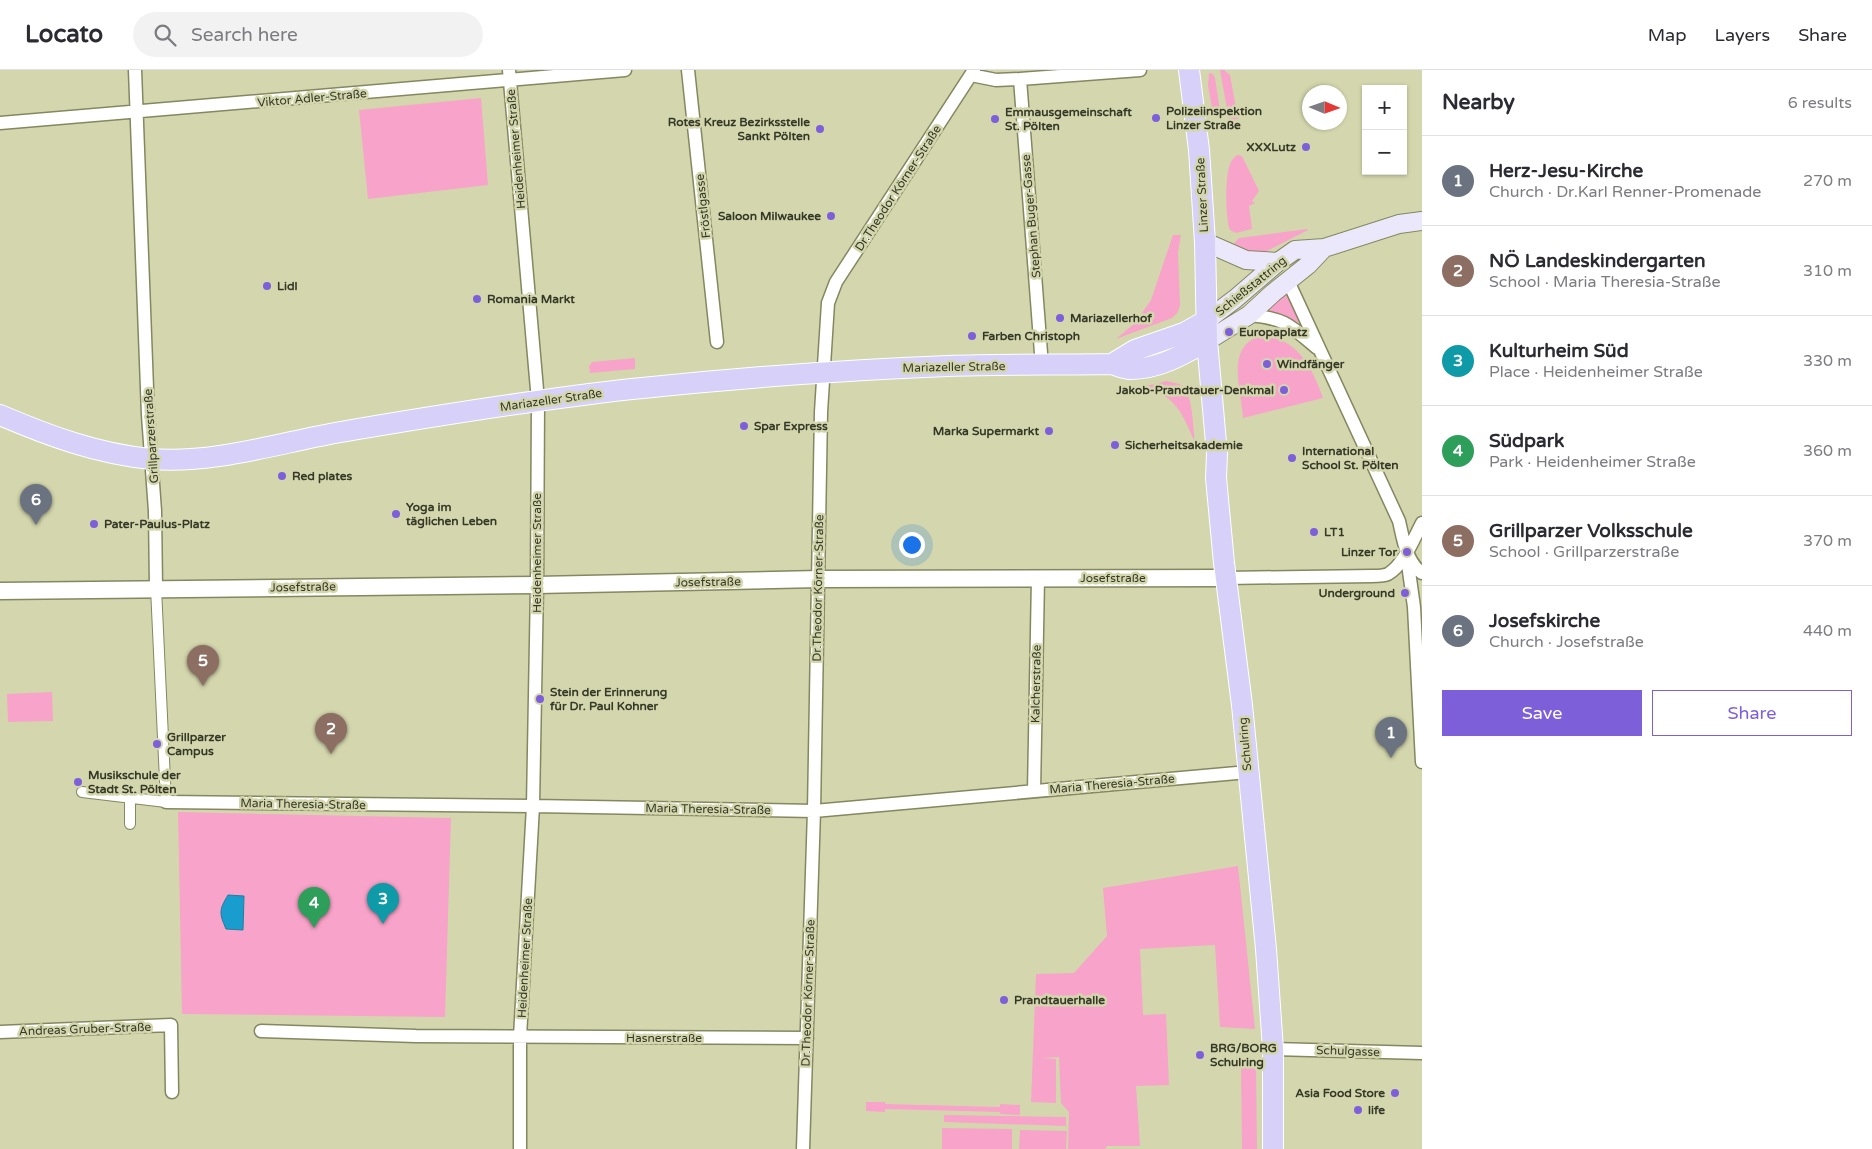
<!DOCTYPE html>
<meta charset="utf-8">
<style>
:root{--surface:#fff;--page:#f2f2f3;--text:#2b2b33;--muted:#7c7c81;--line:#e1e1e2;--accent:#7e5fda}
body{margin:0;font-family:"Varela Round",sans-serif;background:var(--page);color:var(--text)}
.controls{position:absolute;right:15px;top:15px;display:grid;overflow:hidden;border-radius:0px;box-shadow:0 1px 4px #0004}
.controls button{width:45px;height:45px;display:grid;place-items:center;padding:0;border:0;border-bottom:1px solid var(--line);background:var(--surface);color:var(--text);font:25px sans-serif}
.compass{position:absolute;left:1302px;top:15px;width:45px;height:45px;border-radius:50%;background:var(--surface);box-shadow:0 1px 4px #0004;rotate:92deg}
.you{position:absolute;left:911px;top:474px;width:18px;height:18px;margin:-12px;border:4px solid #fff;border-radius:50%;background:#1a73e8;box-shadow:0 0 0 8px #1a73e833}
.badge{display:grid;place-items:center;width:32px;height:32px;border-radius:50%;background:var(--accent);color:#fff;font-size:16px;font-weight:700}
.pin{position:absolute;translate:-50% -41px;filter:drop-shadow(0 1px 2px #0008)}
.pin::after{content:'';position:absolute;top:26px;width:18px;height:15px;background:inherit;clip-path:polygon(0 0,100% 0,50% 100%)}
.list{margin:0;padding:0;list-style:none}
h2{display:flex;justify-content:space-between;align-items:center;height:65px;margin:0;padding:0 20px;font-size:21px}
h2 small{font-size:16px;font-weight:400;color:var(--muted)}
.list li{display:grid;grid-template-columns:32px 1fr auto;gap:15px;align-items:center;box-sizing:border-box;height:90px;padding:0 20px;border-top:1px solid var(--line)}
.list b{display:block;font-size:19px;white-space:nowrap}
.list p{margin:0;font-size:16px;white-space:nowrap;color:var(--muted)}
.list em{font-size:16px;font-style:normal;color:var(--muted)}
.actions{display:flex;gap:10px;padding:15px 20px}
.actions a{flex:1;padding:11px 0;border:1px solid var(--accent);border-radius:0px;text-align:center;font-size:18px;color:var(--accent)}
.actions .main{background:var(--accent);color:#fff}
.icon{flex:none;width:28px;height:28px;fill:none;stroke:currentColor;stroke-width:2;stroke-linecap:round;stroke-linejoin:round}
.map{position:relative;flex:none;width:1422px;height:1079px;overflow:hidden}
header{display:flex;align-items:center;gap:30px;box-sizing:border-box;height:70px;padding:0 25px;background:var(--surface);border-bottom:1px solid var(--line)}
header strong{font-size:24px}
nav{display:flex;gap:28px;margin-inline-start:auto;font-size:18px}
.search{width:350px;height:45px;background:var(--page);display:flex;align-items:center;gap:12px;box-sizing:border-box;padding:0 18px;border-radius:28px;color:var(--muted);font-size:19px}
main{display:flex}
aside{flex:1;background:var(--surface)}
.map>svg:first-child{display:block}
.green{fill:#f8a3c9}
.water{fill:#199cce;stroke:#227e9c}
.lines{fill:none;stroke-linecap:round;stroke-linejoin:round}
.pedestrian-casing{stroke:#848760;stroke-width:12}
.minor-casing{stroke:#848760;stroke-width:15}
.tertiary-casing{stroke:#848760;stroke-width:19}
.secondary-casing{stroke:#848760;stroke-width:20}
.primary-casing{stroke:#fff;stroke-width:22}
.pedestrian{stroke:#fff;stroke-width:10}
.minor{stroke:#fff;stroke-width:12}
.tertiary{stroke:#fff;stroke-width:16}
.secondary{stroke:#ebe8fc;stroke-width:18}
.primary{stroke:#d7d0f9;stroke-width:20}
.poi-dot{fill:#7e5fda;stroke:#d4d7ad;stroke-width:2}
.labels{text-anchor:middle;stroke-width:5;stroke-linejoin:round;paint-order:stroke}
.street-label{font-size:12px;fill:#373928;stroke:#d4d7ad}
.poi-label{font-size:12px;font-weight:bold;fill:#373928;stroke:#d4d7ad;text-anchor:start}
</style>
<header>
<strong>Locato</strong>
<div class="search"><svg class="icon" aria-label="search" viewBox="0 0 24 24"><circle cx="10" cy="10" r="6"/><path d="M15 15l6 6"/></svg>Search here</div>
<nav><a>Map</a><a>Layers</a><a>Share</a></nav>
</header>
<main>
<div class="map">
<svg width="1422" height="1079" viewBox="0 0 1422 1079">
<rect width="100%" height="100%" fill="#d4d7ad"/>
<path class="green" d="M1220,0h4l6,5 8,44 -9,1z
M1209,3l4,1 2,4 5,33 -7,2 -5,-27z
M481,28l7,87 -120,14 -9,-89z
M1237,85l5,1 2,4 15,31 -7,10 3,2 -6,3 3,23 -16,4 -6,-3c-5,-12 -5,-54 0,-66 1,-4 4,-6 7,-9z
M1307,159l1,1 -47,24h-4l-24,-7 2,-5 4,-4z
M1173,165h8l-3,17 2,53 -2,7 -6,6 -56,21 19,-16 16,-23z
M1287,220l14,28 -4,5 -16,-8 -17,-5z
M1264,265c35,6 48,32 59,63l-80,20c-2,-30 -19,-74 21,-83z
M635,288v11l-45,4 -1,-7 3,-4z
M1167,311c7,2 14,2 18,8 8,10 8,41 10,54 -13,-31 -19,-48 -54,-56z
M52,622l1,29 -45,1 -1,-28z
M178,742l273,6 -6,199 -263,-3z
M1238,796l17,163 -35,-2 -5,-82 -75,4 3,66 23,-1 3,71 -33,1 4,60h-33l-2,3h-37l1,-37 -8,-9 -2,-46 -17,1 14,1v44l-25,-1 5,-128 38,-1 33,-37 -4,-48z
M1241,995l15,1 1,83h-15z
M866,1032h19v2l115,3v-3l20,1v10l-20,-1v-2l-115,-3v3l-19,-1z
M944,1045l122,2v9l-122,-4z
M942,1058l70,1v20h-70z
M1020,1060l47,1 -1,18h-47z"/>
<path class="water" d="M228,825l16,1 -1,34 -17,-1c-7,-16 -7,-19 2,-34z"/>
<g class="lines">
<defs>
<path id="pedestrian" d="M82,722l84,10 -10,-214
M130,728v26"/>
<path id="minor" d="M135,0l13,345 7,96 1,77
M509,0l29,331 -1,184 -4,221 -13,231v112
M688,0l29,272
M971,5l25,5 24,-1 120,-9
M1020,9l22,287
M0,53l625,-53
M1288,211l111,240c4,17 7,41 23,52
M1249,245c36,3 42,11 68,33
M1407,487l7,50 8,155
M1226,508l146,-2c5,0 12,0 16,-2 15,-8 26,-36 34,-51
M1034,721l4,-213
M166,732l367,4 281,5 434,-39
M261,961l155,5 391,2
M0,962l171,-7 1,67
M1273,979l149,4
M803,1079l11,-338 7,-399 7,-109 8,-21 138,-212"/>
<path id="tertiary" d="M0,521l537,-6 282,-6 407,-1"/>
<path id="secondary" d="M1205,172l41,18 32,2
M1207,250l28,-21 43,-37 17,-12 29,-2 75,-24 23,-3
M1207,271l42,-26 24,-22 35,-28 16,-17"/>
<path id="primary" d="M1189,0l10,80 6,92 2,99 10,113 -1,24 8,85 18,142 24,244 7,100v100
M1112,294l23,-14 49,-17 23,-13
M0,345c49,21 98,39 151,44 62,5 124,-15 184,-26 99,-17 198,-33 297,-44 105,-11 211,-19 316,-23 55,-2 110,-1 164,-2 6,2 13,5 19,5 28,0 53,-15 76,-28"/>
</defs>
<use href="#pedestrian" class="pedestrian-casing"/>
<use href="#minor" class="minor-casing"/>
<use href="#tertiary" class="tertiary-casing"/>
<use href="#secondary" class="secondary-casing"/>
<use href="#primary" class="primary-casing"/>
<use href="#pedestrian" class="pedestrian"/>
<use href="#minor" class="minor"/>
<use href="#tertiary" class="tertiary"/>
<use href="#secondary" class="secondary"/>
<use href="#primary" class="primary"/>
</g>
<g class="poi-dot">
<circle cx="1156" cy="48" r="5"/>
<circle cx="995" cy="49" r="5"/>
<circle cx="820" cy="59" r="5"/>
<circle cx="1306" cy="77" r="5"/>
<circle cx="831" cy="146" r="5"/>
<circle cx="267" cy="216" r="5"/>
<circle cx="477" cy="229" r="5"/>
<circle cx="1060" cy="248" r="5"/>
<circle cx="1229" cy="262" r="5"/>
<circle cx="972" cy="266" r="5"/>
<circle cx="1267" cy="294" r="5"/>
<circle cx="1284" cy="320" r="5"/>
<circle cx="744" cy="356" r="5"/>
<circle cx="1049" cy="361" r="5"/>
<circle cx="1115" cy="375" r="5"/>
<circle cx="1292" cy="388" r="5"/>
<circle cx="282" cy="406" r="5"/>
<circle cx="396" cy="444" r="5"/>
<circle cx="94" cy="454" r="5"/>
<circle cx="1314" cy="462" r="5"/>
<circle cx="1407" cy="482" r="5"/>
<circle cx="1405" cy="523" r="5"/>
<circle cx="540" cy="629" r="5"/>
<circle cx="157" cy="674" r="5"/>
<circle cx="78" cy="712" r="5"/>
<circle cx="1004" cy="930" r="5"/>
<circle cx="1200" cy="985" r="5"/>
<circle cx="1395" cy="1023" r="5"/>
<circle cx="1358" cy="1040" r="5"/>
</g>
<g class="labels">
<g class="street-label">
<text transform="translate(312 28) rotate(-5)" y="4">Viktor Adler-Straße</text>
<text transform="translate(516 79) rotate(-95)" y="4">Heidenheimer Straße</text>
<text transform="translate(898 118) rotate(-57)" y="4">Dr.Theodor Körner-Straße</text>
<text transform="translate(1202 125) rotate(-93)" y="4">Linzer Straße</text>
<text transform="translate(703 136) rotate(-96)" y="4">Fröstlgasse</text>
<text transform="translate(1031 146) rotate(-95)" y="4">Stephan Buger-Gasse</text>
<text transform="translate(1251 216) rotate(-39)" y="4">Schießstattring</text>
<text transform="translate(954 297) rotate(-1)" y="4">Mariazeller Straße</text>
<text transform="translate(551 330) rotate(-8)" y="4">Mariazeller Straße</text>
<text transform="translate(151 366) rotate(-94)" y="4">Grillparzerstraße</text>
<text transform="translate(537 483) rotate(-90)" y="4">Heidenheimer Straße</text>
<text x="1113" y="512">Josefstraße</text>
<text transform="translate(708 512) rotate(-1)" y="4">Josefstraße</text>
<text transform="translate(303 517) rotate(-1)" y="4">Josefstraße</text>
<text transform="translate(818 518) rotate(-89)" y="4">Dr.Theodor Körner-Straße</text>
<text transform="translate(1036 614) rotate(-89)" y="4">Kalcherstraße</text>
<text transform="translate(1245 674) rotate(-95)" y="4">Schulring</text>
<text transform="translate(1112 714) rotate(-5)" y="4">Maria Theresia-Straße</text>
<text transform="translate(303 734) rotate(1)" y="4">Maria Theresia-Straße</text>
<text transform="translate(708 739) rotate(1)" y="4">Maria Theresia-Straße</text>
<text transform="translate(525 888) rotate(-87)" y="4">Heidenheimer Straße</text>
<text transform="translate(808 923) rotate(-88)" y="4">Dr.Theodor Körner-Straße</text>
<text transform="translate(85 959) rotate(-2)" y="4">Andreas Gruber-Straße</text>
<text x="664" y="972">Hasnerstraße</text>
<text transform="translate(1348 981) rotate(2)" y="4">Schulgasse</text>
</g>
<g class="poi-label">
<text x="1166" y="45">Polizeiinspektion<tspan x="1166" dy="14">Linzer Straße</tspan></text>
<text x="1005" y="46">Emmausgemeinschaft<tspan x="1005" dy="14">St. Pölten</tspan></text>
<text x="810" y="56" text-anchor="end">Rotes Kreuz Bezirksstelle<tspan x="810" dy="14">Sankt Pölten</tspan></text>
<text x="1296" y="81" text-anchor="end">XXXLutz</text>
<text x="821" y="150" text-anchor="end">Saloon Milwaukee</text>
<text x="277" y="220">Lidl</text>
<text x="487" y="233">Romania Markt</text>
<text x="1070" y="252">Mariazellerhof</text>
<text x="1239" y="266">Europaplatz</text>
<text x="982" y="270">Farben Christoph</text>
<text x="1277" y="298">Windfänger</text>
<text x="1274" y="324" text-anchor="end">Jakob-Prandtauer-Denkmal</text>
<text x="754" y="360">Spar Express</text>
<text x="1039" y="365" text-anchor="end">Marka Supermarkt</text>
<text x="1125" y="379">Sicherheitsakademie</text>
<text x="1302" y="385">International<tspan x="1302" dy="14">School St. Pölten</tspan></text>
<text x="292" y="410">Red plates</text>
<text x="406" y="441">Yoga im<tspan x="406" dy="14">täglichen Leben</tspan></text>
<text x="104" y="458">Pater-Paulus-Platz</text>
<text x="1324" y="466">LT1</text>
<text x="1397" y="486" text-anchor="end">Linzer Tor</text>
<text x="1395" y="527" text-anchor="end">Underground</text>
<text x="550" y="626">Stein der Erinnerung<tspan x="550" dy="14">für Dr. Paul Kohner</tspan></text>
<text x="167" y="671">Grillparzer<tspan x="167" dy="14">Campus</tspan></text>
<text x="88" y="709">Musikschule der<tspan x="88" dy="14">Stadt St. Pölten</tspan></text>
<text x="1014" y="934">Prandtauerhalle</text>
<text x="1210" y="982">BRG/BORG<tspan x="1210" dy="14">Schulring</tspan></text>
<text x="1385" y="1027" text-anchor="end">Asia Food Store</text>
<text x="1368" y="1044">life</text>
</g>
</g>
</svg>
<div class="controls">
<button>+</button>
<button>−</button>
</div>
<svg class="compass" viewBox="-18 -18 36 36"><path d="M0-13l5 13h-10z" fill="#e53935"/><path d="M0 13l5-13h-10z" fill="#7c7c81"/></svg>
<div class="you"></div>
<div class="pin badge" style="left:1391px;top:688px;background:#6b7280">1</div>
<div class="pin badge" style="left:331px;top:684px;background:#8d6e63">2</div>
<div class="pin badge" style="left:383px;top:854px;background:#0f9aa8">3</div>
<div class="pin badge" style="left:314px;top:858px;background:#2e9e5b">4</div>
<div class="pin badge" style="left:203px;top:616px;background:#8d6e63">5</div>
<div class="pin badge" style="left:36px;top:455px;background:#6b7280">6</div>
</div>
<aside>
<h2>Nearby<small>6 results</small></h2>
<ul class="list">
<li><span class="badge" style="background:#6b7280">1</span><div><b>Herz-Jesu-Kirche</b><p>Church · Dr.Karl Renner-Promenade</p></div><em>270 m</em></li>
<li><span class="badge" style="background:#8d6e63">2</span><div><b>NÖ Landeskindergarten</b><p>School · Maria Theresia-Straße</p></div><em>310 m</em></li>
<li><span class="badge" style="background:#0f9aa8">3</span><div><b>Kulturheim Süd</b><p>Place · Heidenheimer Straße</p></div><em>330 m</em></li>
<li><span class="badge" style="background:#2e9e5b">4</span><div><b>Südpark</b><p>Park · Heidenheimer Straße</p></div><em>360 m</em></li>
<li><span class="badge" style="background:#8d6e63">5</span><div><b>Grillparzer Volksschule</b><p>School · Grillparzerstraße</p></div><em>370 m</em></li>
<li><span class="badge" style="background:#6b7280">6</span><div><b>Josefskirche</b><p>Church · Josefstraße</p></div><em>440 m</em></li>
</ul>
<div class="actions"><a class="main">Save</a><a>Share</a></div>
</aside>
</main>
